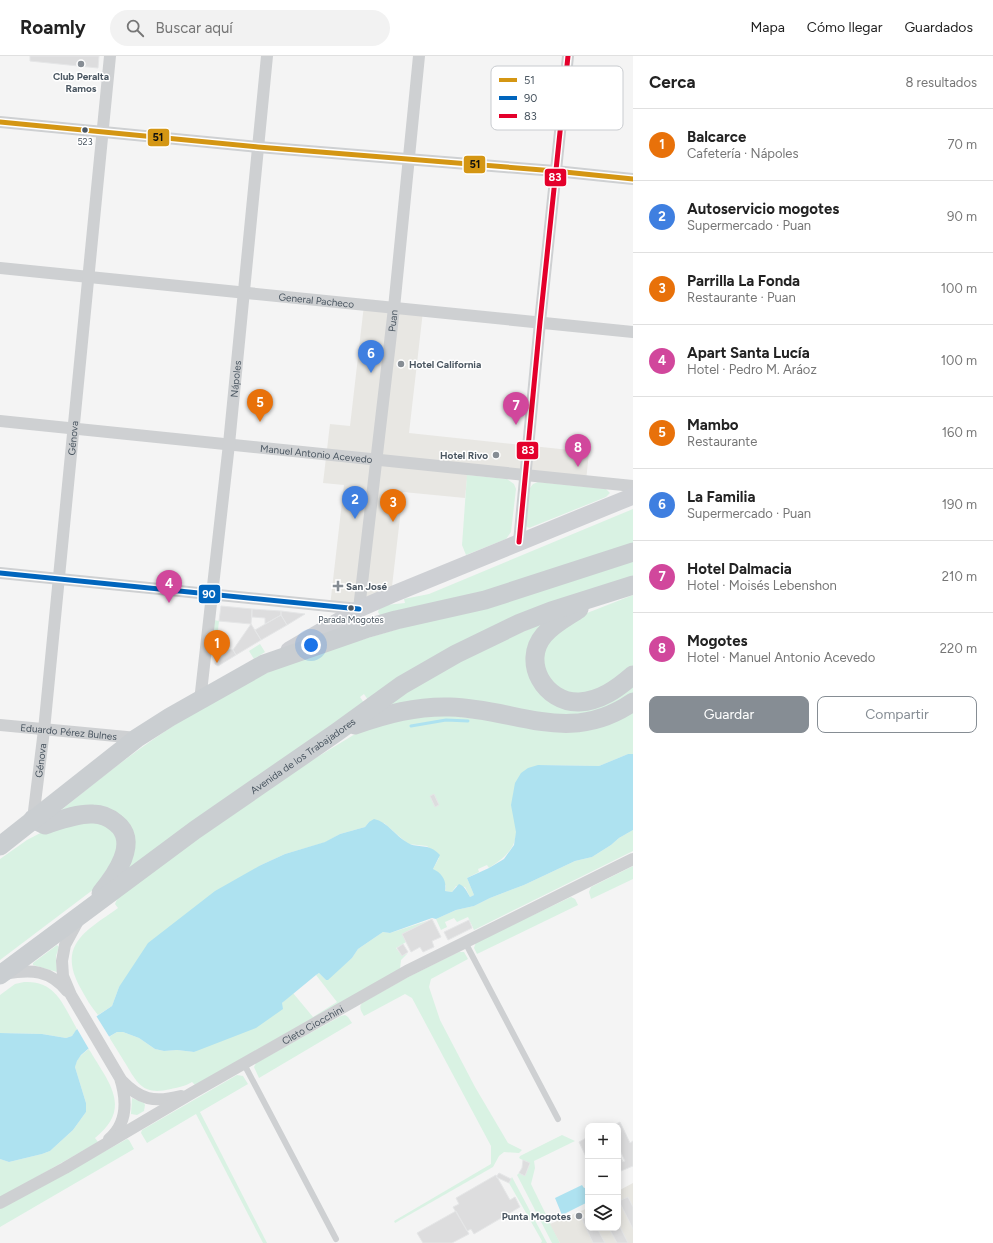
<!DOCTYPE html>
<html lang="es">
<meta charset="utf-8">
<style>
:root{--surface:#fff;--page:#f2f2f2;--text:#222;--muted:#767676;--line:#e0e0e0;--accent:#868d94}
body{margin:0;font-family:Figtree,sans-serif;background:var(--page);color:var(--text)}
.controls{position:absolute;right:12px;bottom:12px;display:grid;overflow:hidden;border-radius:8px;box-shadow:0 2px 10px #0003}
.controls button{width:36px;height:36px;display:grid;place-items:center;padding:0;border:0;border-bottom:1px solid var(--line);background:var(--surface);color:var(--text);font:20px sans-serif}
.you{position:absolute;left:311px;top:589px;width:14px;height:14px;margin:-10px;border:3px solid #fff;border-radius:50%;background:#1a73e8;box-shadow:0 0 0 6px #1a73e833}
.badge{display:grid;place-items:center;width:26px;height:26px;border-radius:50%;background:var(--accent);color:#fff;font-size:13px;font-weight:700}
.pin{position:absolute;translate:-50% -33px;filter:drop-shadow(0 1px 2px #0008)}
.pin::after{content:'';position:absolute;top:21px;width:14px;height:12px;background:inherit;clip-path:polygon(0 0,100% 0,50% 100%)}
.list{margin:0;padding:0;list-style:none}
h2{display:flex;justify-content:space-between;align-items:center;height:52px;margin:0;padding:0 16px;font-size:17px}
h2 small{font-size:13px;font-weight:400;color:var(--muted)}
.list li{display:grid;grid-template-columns:26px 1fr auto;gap:12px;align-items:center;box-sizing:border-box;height:72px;padding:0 16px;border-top:1px solid var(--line)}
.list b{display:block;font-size:15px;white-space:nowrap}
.list p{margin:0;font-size:13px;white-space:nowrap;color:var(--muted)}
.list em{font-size:13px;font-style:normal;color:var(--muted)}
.actions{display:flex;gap:8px;padding:12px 16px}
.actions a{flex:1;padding:9px 0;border:1px solid var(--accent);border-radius:8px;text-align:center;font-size:14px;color:var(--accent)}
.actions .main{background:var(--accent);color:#fff}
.icon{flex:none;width:22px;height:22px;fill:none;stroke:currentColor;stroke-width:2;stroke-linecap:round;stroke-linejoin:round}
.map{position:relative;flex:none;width:633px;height:1187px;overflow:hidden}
header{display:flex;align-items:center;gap:24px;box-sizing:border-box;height:56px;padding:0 20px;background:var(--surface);border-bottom:1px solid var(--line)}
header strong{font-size:19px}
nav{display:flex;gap:22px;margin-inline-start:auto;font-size:14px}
.search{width:280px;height:36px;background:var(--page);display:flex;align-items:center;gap:10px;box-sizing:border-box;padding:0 14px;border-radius:22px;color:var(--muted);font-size:15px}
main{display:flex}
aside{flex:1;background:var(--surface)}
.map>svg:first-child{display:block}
.commercial{fill:#e8e7e3}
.green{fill:#d9f2e3}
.sand{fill:#e7e6e1}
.water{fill:#aee2f0}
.pier{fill:#f4f4f4}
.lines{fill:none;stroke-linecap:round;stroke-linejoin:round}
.stream{stroke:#aee2f0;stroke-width:3}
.building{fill:#ddddde;stroke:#e5e6e7}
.lane{stroke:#ced0d2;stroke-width:6}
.street{stroke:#ced0d2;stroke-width:12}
.secondary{stroke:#ced0d4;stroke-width:17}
.primary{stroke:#caced1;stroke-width:19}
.bus-1-casing{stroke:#fff;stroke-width:8}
.bus-2-casing{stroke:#fff;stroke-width:8}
.bus-3-casing{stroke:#fff;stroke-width:8}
.bus-1{stroke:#d49613;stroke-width:5}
.bus-2{stroke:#0065bd;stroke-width:5}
.bus-3{stroke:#e4002b;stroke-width:5}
.poi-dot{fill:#868d94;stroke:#fff;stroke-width:1.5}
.bus-dot{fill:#4a5661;stroke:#fff;stroke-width:1.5}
.labels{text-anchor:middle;stroke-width:3;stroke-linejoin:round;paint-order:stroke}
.bus-label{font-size:9px;fill:#4a5661;stroke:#fff}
.poi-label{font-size:10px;font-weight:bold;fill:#4a5661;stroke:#fff;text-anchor:start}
.street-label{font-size:10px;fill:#4a5661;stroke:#fff}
.key{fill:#fff;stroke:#c9ccd0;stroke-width:1}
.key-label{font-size:11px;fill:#4a5661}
.line-badge{stroke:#fff;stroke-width:1.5}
.badge-label{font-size:11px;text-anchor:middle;font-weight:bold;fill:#fff}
.pale-badge-label{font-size:11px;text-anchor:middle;font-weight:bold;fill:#111}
</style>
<header>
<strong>Roamly</strong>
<div class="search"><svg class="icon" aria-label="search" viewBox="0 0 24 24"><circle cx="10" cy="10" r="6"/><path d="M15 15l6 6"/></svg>Buscar aquí</div>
<nav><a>Mapa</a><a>Cómo llegar</a><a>Guardados</a></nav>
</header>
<main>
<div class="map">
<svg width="633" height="1187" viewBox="0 0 633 1187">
<rect width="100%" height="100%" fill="#f4f4f4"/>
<path class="commercial" d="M364,249l59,6 -14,122 180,19 -3,29 -118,-12 -3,29 -62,-6 -12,103 -15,6 -46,5 14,-121 -21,-2 7,-59 20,2z"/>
<path class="green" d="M467,419l40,4 7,5 2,5 -5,43 -5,7 -40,16 -4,-10z
M538,426l68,7 4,4 -4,4 -77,31 -3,-2 4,-38 3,-4z
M633,453v35l-119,40 -134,31 -2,-3 1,-3 7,-4 19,-2 -1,-4 25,-5z
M633,504v17l-265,123 -4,-6 -4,3 4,6 -248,176 9,-53 -75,-7c30,-24 60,-49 91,-71 48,-35 107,-69 162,-91z
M633,539v73l-19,16 -41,14 -32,-25 3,-30 38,-28z
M557,561l-21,21 15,62 82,-18v14l-46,22 -202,-14 84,-49z
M214,564l5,1 -3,27 -5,-1z
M260,588l5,8 -11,7 -5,-8z
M633,652v46h-5l-29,12 -61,-1 -22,60c2,22 -10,32 -27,43l-2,-3 -9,4 1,3 -12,6 7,17 -4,2 -5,-10 -9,-1 -4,6 -7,-1 1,-5 -13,-17 6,-11 -12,-12 -19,-2 -24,-21 -15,-1 -4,5 -25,7 -14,8 -41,12 -24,11 -142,122 -7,19 -14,9c-7,-8 -12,-17 -17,-26 -25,-44 5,-58 37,-81l-3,-4 4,-9 52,-39 125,-86 69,-42 60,-15 106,12z
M101,762l22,27 -29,44 -94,71v-101l27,-19 19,-10z
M633,774v21l-159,79 -6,-13 -11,5 -3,-4 -9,4 2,5 -6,3 -5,-11 20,-9 18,-4 16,-8 34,-13 51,-24 17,-4 19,-12 8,-7z
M633,810v13l-42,20 -2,-7 2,-5z
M571,841l4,2 3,6 -101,49 -3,-6 2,-6z
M427,865l-25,13 4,8 -10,6 6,8 6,-3 -7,7 -1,9 -205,116 -3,-3c-6,4 -13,5 -21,7 -25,6 -32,-2 -44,-23 -6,-10 -12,-19 -18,-29l8,-5h6l16,6 16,11 9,2 13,-1 17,2 88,-49 11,-10 20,24 24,-15 -21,-27 3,-2 7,7 26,-22 6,-9 25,-17 7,1z
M57,889l2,2 -3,9 1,16 -24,-7v-2z
M459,896h5l4,7 -37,20 -2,8 11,33 35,67 33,56 14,7 -3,3 -15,-1 -5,4 -6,11 -98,56 -1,-2 97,-57v-18l-79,-148 -7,-4 -41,22c-2,-4 -6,-8 -2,-13l48,-27z
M24,926c32,-2 39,23 53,47l-5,7 -6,2 -24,-4 -42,-1v-38l15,-11z
M345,959l3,2 4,6 -93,55 -5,-11 2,-4 85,-47z
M89,993c18,32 45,58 6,89l3,4 -98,56v-39l9,3 33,-8 8,-3 23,-21 13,-18v-9l-11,-36c2,-9 7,-13 14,-18z
M237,1019l6,1 5,8 -48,28 67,131h-4l-67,-129 -49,29 -6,-10 1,-3z
M132,1042l12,5 1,2 -1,6 -7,4 -6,-1z
M562,1079l13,6 -41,20 1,7 -4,16 29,59h-8l-35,-68 2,-2 6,3 5,-12 -11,-6 1,-2z
M127,1083l2,1 5,9 -134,78v-18z
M512,1121l35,66h-6l1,-2 -33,-58z"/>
<path class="sand" d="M633,1127v60h-73l-10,-19 38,-16v20h30v-37z"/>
<path class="water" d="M628,698h5v76l-14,8 -8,7 -19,12 -17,4 -51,24 -34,13 -16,8 -18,4 -20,9 -4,-1 -42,15 -7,-1 -25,17 -6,9 -24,22h-2l-7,-7 -3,2 -34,28 1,6 -27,19 -62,24 -17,-2 -13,1 -9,-2 -16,-11 -16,-6h-6l-29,17 -7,6 -4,6 -2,6 11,36v9l-13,18 -23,21 -8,3 -33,8 -9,-3v-126l42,1 24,4 6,-2 4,-6 36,-24 7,-19 29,-44 67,-52 46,-26 24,-11 40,-12 15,-8 25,-7 4,-5 5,-3c14,3 21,17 34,24 10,6 20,-1 32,12l-7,14c9,4 14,12 12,22l7,1 7,-8c6,2 8,8 11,13l4,-2 -7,-17 22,-10 15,-9 10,-14 2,-13 -5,-27 4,-22 6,-10 7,-5 10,-3 61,1z
M582,1129l2,3 4,-1v15l-26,13 -7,-17z"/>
<path class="pier" d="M95,958l15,24 -20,13 -14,-24z"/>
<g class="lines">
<path class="stream" d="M411,670l35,-6 22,1"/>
</g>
<path class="building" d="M30,0h69l-1,12 -68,-7z
M221,550l31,3 -1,15 -32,-3z
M252,553l29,2v4l-16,9v-6l-13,-1z
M281,555l24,3 -18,11 -6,-10z
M281,559l6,10 -26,15 -6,-10z
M251,568l10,16 -25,15 -3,-5z
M216,592l17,2 3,5 -18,11 -3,-2z
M434,738l5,11 -4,2 -5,-11z
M432,863l9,18 -9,4 2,6 -11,5 -3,-5 -9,5 -9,-18z
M469,864l3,8 -24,12 -4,-8z
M403,888l5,8 -6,4 -5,-8z
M620,1066l10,21 3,-2v25l-12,5 -3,-6v-10l1,-1 4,8 2,-1 -6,-13h-1v-22h-6z
M588,1081v24l-9,-19z
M523,1104l7,3 -5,13 -6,-3 3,-5z
M499,1117l12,6 -2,4 -13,-6z
M496,1119l14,25 5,-3 5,10 -46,27 -3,-5 -4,2 -14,-24 6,-3 -3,-6z
M628,1141l5,10v22l-14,-28z
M456,1155l13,23 -17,9h-29l-6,-10z
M588,1160v12h9l8,15h-12l-11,-24z
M618,1167l10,20h-11l-8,-15h9z"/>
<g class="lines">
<path class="lane" d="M465,886l93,177
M244,1008l92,175"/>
<g class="street">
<path d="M0,66l258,25 297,24 78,8"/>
<path id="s1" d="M0,212l633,64"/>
<path id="s2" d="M0,365l633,65"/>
<path d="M519,486l21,-220 28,-266"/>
<path id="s3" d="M0,517l359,36 35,-301 25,-252"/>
<path id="s4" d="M200,645l29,-257 38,-388"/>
<path id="s5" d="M0,669l137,13"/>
<path id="s6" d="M33,763l11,-89 66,-674"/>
<path d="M78,865l-13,24 -3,16 1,15 8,19 49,83c7,22 8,45 -11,61"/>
<path d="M5,918c26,-5 45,-4 62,17"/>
<path d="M121,1024c19,20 33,23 60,16"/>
<path id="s7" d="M0,1147l65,-35 127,-75 215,-122 226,-112"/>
</g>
<path class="secondary" d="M289,594l70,-41 32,-14 242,-99"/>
<g class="primary">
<path d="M579,553c-12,8 -26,15 -35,26 -23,27 1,68 35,67 21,-1 38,-13 54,-27"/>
<path d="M355,669c32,-11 61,-19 95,-18 68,2 119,39 183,-5"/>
<path d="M33,763l12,6c15,-5 33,-12 48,-11 9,0 16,3 23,9 24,19 -1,53 -15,70"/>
<path d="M0,790l137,-108 33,-21 94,-53 104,-36 28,-8 89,-20 148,-48"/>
<path id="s8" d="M0,919l195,-145 142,-98 65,-47 54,-31 64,-31 31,-12 82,-26"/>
</g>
<defs>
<path id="bus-1" d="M0,66l258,25 297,24 78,8"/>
<path id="bus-2" d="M0,517l359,36"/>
<path id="bus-3" d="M519,486l21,-220 28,-266"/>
</defs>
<use href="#bus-1" class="bus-1-casing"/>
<use href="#bus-2" class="bus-2-casing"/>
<use href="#bus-3" class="bus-3-casing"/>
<use href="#bus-1" class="bus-1"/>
<use href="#bus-2" class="bus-2"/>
<use href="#bus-3" class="bus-3"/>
</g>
<g class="poi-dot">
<circle cx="81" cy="8" r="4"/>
<circle cx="401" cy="308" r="4"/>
<circle cx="496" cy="399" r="4"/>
<path d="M336 524h4v4h4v4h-4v4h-4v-4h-4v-4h4z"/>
<circle cx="579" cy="1160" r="4"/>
</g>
<g class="bus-dot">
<circle cx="85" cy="74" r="3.5"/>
<circle cx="351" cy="552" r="3.5"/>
</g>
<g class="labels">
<g class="bus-label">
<text x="85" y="89">523</text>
<text x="351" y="567">Parada Mogotes</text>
</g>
<g class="poi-label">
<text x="81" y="24" text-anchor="middle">Club Peralta<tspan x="81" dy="12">Ramos</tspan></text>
<text x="409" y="312">Hotel California</text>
<text x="488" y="403" text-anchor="end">Hotel Rivo</text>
<text x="346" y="534">San José</text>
<text x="571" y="1164" text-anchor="end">Punta Mogotes</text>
</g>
<g class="street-label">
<text dy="4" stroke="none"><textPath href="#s1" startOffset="318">General Pacheco</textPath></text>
<text dy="4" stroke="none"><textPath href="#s3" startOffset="651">Puan</textPath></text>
<text dy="4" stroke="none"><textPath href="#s4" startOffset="324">Nápoles</textPath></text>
<text dy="4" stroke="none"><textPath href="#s6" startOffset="383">Génova</textPath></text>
<text dy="4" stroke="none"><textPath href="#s2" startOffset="318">Manuel Antonio Acevedo</textPath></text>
<text dy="4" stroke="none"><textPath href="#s5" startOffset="69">Eduardo Pérez Bulnes</textPath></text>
<text dy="4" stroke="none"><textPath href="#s8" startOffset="374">Avenida de los Trabajadores</textPath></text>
<text dy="4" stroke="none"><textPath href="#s6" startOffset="59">Génova</textPath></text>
<text dy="4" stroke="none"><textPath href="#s7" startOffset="360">Cleto Ciocchini</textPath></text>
</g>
</g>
<rect x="491" y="10" width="132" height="64" rx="6" class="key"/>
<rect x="499" y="22" width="18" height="4" fill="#d49613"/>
<rect x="499" y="40" width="18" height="4" fill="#0065bd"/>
<rect x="499" y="58" width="18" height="4" fill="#e4002b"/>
<g class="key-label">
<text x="524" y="28">51</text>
<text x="524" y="46">90</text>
<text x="524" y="64">83</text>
</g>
<g class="line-badge">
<rect x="147" y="72" width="23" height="19" rx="4" fill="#d49613"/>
<rect x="463" y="99" width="23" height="19" rx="4" fill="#d49613"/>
<rect x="544" y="112" width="23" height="19" rx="4" fill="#e4002b"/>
<rect x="516" y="385" width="23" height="19" rx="4" fill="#e4002b"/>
<rect x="198" y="528" width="23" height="20" rx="4" fill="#0065bd"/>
</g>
<g class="badge-label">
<text x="555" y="125">83</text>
<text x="528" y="398">83</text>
<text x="209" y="542">90</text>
</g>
<g class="pale-badge-label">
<text x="158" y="85">51</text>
<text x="475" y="112">51</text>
</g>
</svg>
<div class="controls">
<button>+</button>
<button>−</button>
<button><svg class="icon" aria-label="layers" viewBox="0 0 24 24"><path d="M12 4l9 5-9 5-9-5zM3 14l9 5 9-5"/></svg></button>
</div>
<div class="you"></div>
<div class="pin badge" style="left:217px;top:607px;background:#e8710a">1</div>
<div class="pin badge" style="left:355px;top:463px;background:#3f7fe0">2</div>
<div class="pin badge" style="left:393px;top:466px;background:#e8710a">3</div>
<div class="pin badge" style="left:169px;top:547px;background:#d1479c">4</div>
<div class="pin badge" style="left:260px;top:366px;background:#e8710a">5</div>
<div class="pin badge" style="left:371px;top:317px;background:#3f7fe0">6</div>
<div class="pin badge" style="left:516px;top:369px;background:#d1479c">7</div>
<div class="pin badge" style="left:578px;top:411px;background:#d1479c">8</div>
</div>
<aside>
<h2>Cerca<small>8 resultados</small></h2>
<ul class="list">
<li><span class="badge" style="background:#e8710a">1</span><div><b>Balcarce</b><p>Cafetería · Nápoles</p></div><em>70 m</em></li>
<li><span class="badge" style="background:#3f7fe0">2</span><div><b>Autoservicio mogotes</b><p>Supermercado · Puan</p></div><em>90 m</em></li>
<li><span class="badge" style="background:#e8710a">3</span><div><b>Parrilla La Fonda</b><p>Restaurante · Puan</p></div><em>100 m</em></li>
<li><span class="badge" style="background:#d1479c">4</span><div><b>Apart Santa Lucía</b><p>Hotel · Pedro M. Aráoz</p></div><em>100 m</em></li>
<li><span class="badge" style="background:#e8710a">5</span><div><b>Mambo</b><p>Restaurante</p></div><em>160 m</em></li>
<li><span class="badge" style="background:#3f7fe0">6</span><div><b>La Familia</b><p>Supermercado · Puan</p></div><em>190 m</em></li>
<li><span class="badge" style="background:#d1479c">7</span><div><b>Hotel Dalmacia</b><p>Hotel · Moisés Lebenshon</p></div><em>210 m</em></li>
<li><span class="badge" style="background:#d1479c">8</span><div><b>Mogotes</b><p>Hotel · Manuel Antonio Acevedo</p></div><em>220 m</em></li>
</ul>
<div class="actions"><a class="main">Guardar</a><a>Compartir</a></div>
</aside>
</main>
